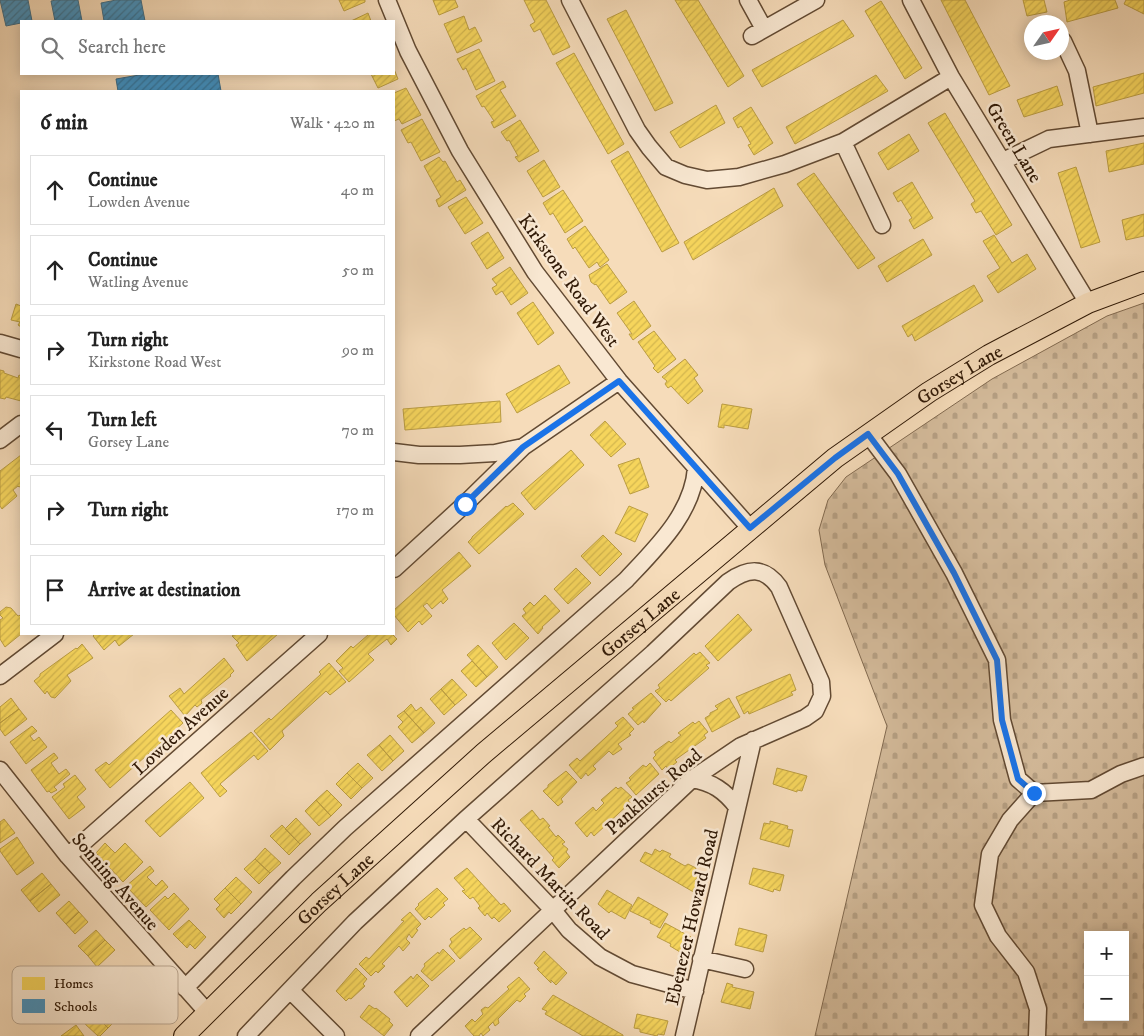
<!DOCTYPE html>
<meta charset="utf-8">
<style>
:root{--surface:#fff;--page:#f6f6f6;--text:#222;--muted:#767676;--line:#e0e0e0}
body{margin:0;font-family:"IM FELL DW Pica",serif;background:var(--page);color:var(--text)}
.controls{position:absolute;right:15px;bottom:15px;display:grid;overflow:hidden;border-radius:0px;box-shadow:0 2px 12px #0003}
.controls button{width:45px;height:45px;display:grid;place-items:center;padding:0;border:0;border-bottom:1px solid var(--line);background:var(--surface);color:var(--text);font:25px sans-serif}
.compass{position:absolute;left:1024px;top:15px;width:45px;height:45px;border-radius:50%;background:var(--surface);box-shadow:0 2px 12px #0003;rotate:56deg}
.stop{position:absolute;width:15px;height:15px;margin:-11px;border:4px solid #1a73e8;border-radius:50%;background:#fff}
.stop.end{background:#1a73e8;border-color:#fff;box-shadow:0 1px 5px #0008}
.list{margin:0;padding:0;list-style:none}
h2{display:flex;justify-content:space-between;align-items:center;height:65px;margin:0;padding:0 20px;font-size:21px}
h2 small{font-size:16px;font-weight:400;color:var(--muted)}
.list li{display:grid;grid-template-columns:32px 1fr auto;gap:15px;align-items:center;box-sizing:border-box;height:70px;margin:0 10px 10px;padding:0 10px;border:1px solid var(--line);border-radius:0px}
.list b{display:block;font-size:19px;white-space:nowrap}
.list p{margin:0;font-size:16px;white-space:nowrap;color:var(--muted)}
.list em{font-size:16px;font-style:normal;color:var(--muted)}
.icon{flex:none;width:28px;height:28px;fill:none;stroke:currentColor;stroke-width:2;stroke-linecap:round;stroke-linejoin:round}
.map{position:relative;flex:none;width:1144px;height:1036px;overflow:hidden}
.search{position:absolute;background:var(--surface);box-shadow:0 2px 12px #0003;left:20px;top:20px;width:375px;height:55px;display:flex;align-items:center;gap:12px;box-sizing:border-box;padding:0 18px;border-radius:0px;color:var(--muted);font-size:19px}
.panel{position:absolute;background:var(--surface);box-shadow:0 2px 12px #0003;left:20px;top:90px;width:375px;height:545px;border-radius:0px}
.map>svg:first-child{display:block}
.cemetery{fill:url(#cemetery-stones);stroke:#826a50;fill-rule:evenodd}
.homes{fill:url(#homes-hatch);stroke:#bb9d42}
.schools{fill:url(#schools-hatch);stroke:#3d6e8a}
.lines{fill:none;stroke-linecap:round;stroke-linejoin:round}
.minor-casing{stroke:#624a33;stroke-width:19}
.major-casing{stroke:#301906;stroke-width:22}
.minor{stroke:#f9e8d2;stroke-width:16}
.major{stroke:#f6dcba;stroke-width:20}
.route{stroke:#1a73e8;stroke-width:6}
.labels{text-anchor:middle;stroke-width:5;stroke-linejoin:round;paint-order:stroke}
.street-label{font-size:19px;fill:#301906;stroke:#f9e8d2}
.key{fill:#f9e8d2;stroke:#bdaa95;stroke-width:1}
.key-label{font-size:14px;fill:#301906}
</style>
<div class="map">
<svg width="1144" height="1036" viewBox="0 0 1144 1036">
<defs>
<pattern id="cemetery-stones" width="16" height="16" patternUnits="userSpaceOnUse" patternTransform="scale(1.25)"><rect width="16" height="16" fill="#d4bb9b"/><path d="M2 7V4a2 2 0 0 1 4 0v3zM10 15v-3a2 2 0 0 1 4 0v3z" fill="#b6a084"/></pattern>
<pattern id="homes-hatch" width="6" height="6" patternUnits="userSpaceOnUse" patternTransform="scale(1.25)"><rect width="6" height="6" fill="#f6d55c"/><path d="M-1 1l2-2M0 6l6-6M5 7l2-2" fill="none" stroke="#d3b64e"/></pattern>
<pattern id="schools-hatch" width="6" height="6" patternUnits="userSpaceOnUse" patternTransform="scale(1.25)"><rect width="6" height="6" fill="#4393c3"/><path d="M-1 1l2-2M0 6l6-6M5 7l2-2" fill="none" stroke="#38779c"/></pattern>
</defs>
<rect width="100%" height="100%" fill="#f6dcba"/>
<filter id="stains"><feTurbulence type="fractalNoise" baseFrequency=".004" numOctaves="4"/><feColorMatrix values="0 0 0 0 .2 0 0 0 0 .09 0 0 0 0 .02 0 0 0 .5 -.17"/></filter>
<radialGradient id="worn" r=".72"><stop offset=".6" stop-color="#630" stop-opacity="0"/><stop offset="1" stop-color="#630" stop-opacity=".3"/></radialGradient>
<path class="cemetery" d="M1144,303v733h-329l72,-310 -62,-161 -6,-35 9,-30 18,-23 146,-98 115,-63zM1088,935h37v82h-37z"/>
<path class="homes" d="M339,0h26v2l-21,9z
M433,0h22l3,7 -19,8z
M524,0h22l24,47 -17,8 -13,-26 -6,3 -4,-7 5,-3z
M675,0h23l46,76 -16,11z
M941,0h24l45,86 -21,9z
M1023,0h21l3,12 -20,4z
M1070,0h45l3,8 -51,14 -3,-20z
M1126,0h18v14l-20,-10z
M881,1l41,67 -17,11 -40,-68z
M626,10l47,93 -18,8 -48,-92z
M368,13l3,8h-20z
M464,16l5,14 6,-3 7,14 -25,12 -13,-29z
M843,20l11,16 -92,51 -10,-17z
M479,49l16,32 -19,9 -10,-22 -3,2 -6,-11z
M574,53l50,91 -16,10 -52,-91z
M394,69l4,10 -20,9 -7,-14h23z
M1144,73v20l-48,13 -3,-19z
M876,75l12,16 -93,53 -9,-17z
M503,81l3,6 -6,3 16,26 -22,12 -3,-6 3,-1 -10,-15 -2,1 -6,-11z
M1057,86l6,19 -39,12 -7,-17z
M406,88l15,27 -19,9 -3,-5 -5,2v-28z
M716,105l9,18 -45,25 -10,-16z
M751,107l22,36 -19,12 -6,-10 3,-1 -10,-18 -3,2 -5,-10z
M945,113l67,112 -16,10 -15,-24 -5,2 -5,-9 4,-3 -47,-78z
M422,119l18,33 -19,9 -10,-19 -3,1 -7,-13z
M520,120l19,31 -20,11 -4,-5 3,-1 -9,-16 -2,1 -6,-9z
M909,134l10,17 -31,19 -10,-17z
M1144,143v21l-35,8 -3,-21z
M628,151l51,92 -17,9 -51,-91z
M439,157l4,5 2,-1 12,21 3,-2 6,10 -27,17 -3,-7 5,-3 -17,-31z
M544,160l16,27 -17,10 -16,-26z
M1076,167l24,75 -19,6 -23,-75z
M814,173l61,85 -17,11 -61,-85z
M912,182l21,36 -19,11 -5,-9 3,-2 -11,-18 -3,2 -5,-9z
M774,188l9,18 -90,54 -9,-18z
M563,190l20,31 -18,12 -12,-20 -3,2 -7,-12z
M466,197l17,26 -18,11 -17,-27z
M1144,214v22l-18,4 -4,-20z
M585,226l24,34 -9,7 -3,-5 -8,6 -14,-21 -2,2 -6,-10z
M488,232l16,26 -17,11 -16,-26z
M994,235l18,28 15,-9 9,15 -38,24 -11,-17 13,-8 -17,-27z
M923,239l9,16 -45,27 -9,-16z
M607,264l20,28 -17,12 -14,-20 -1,1 -4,-3 -2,-7z
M510,267l18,26 -17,12 -9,-14 -6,4 -4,-7 5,-3 -5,-6z
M974,285l9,16 -68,40 -3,-7 -4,3 -6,-11z
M634,301l17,25 -18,14 -4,-6h3l-15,-21z
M533,302l21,31 -16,12 -21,-32z
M16,304l5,2v21l-3,-2 2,-3 -9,-2z
M654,331l22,28 -18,14 -5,-5 2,-2 -17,-24z
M685,359l13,16 -4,3 9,13 -15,13 -17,-18 -3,2 -3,-4 2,-3 -5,-4z
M559,365l11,18 -53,30 -11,-19z
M0,370l4,1v2l14,5 1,-3 2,1v25l-15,-4 -1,2 -5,-1z
M500,401l1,21 -96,8 -2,-21z
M722,404l30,5 -4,20 -24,-4v3l-6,-1z
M605,421l21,23 -15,13 -21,-22z
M571,450l13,15 -49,45 -14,-17z
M21,455v31l-2,1 -1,-1 -5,4 4,6 -15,13 -2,-3v-35z
M639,458l10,29 -19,7 -12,-29z
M513,503l11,11 -45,40 -11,-12 4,-4v-1l34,-31 1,1z
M629,506l19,8 -13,28 -20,-9z
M603,535l19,19 -22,22 -19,-20z
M459,552l12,14 -29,24 6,9 -5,5 -2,-3 -9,8 -5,-6 -4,3 9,10 -10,9 -3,-4 -11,11 -14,-17v-5z
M576,568l15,15 -23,21 -14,-15z
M545,595l15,16 -18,16 1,1 -5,6 -16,-18 4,-3 -3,-4 7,-7 4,4z
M6,607l5,1 7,8 3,-1v19l-16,13 -5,-8v-19l3,-2 -3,-3v-3z
M738,614l14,16 -34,31 -13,-15z
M514,623l15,15 -23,22 -14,-17z
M95,634h39l-15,12 -4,-6 -11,10 -11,-14z
M235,634l10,1 33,-1 -31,27 -11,-16 3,-2 -7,-7z
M369,634h23l5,5 -6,6 -4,-6 -19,15 6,6 -25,22 -10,-11 4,-3 -7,-7 15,-15 2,2z
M82,644l11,14 -26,17 4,6 -16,17 -4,-1 -4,-6 -2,3 -11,-13 6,-5v-2l36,-26 1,1z
M478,645l20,22 -11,10 -20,-22z
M700,652l10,11 -4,2 3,3 -38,33 -2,-2 -3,3 -11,-11 5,-3 -2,-3 36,-32 2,2z
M224,658l10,13 -4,4 1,1 -30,24 1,3 -5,4 -2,-2 -10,11 -16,-20 11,-8 4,6z
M472,661l15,16 -11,10 -15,-16z
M329,663l17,19 -16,13 -4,-4 -44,40 2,5 -14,14 -16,-19 15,-13 2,2 50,-46 -2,-2z
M790,674l6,16 -5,2 2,3 -44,19 -1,-3 -4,3 -8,-17z
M452,679l15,16 -12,10 -14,-16z
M441,689l14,16 -11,10 -14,-16z
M651,693l10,11 -17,19 -1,-2 -5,4 -10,-11 6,-5 -2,-1z
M11,698l8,11 -19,14v-16z
M729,698l11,19 -28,15 -7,-14 5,-3v-2l8,-4 -3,-3z
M411,704l5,7 5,-4 14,16 -11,10 -20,-22z
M19,709l8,10 -22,17 -5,-7v-6z
M171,710l12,13 -73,65 -15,-18 11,-8 3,3z
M404,711l20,22 -12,10 -14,-16 5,-5 -6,-6z
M623,717l11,12 -5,5 2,1 -13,9 4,5 -9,6 -4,-4 -16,15 3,3 -8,7 -2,-3 -5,6 -12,-14 8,-7 3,3 38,-35 -3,-3z
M699,721l9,11 -4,3 2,3 -31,22 2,2 -9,7 -2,-3 -4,4 -9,-12 3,-3 -2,-3 15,-11 2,2 10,-8 -3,-2 15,-11 2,2z
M32,726l5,5 -7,5 4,5 5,-4 8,10 -21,17 -16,-22z
M251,732l17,19 -10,9 -4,-5 -34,29 7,7 -7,6 -19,-24z
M390,735l14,16 -11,10 -14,-16z
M379,745l14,16 -11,10 -15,-16z
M54,753l4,5 -7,5 8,11 7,-5 4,5 -16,13 3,3 -6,3 -2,-2 -2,1 -16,-22z
M358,763l15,15 -11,10 -15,-15z
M650,763l9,11 -23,21 -10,-12 5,-3 -2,-2 14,-13 3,2z
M777,768l30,8 -5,15 -5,-1v2l-24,-8z
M566,771l11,11 -16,17 2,3 -5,4 -15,-15 5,-4v-2z
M347,773l15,15 -11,11 -15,-15z
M75,775l11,14 -9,8 8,10 -16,12 -17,-22 13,-10 -2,-3z
M190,782l14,16 -44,39 -15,-16z
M616,787l2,2 3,-2 11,10 -4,3 2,3 -36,33 -3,-4 -4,5 -12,-14 18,-16 3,4 8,-8 -3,-3z
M327,790l15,15 -11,11 -15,-16z
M316,800l15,16 -12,10 -14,-15z
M532,810l8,10 3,-2 7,8 -2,1 8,10 2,-2 7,7 -3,2 6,5 -2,3 4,5 -11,11 -7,-8 2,-2 -34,-38z
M296,818l15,16 -11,10 -15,-15z
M4,819l11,14 -15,10v-21z
M770,821l18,5 -1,3 6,1 -4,17 -29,-8 4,-16 6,1z
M282,825l18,19 -11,11 -19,-19z
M17,837l17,26 -17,12 -17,-24v-2z
M105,843l10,10 10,-10 18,19 -20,20 -27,-29z
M265,848l16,15 -11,10 -15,-14z
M655,849l5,3 2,-2 9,4 -2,3 16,9 3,-2 8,4 -1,2 4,4 -3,6 7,3 -6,11 -57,-33 5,-9 7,3z
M255,859l15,14 -11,11 -15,-15z
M150,866l4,5 -7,6 9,9 6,-6 6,7 -22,20 -20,-21z
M467,868l34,37 3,-2 7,8 -12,11 -5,-5 -2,2 -5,-6 -2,3 -7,-8 2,-2 -7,-9 -3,2 -8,-8 3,-1 -11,-12z
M753,868l31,7 -4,16 -6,-2 -1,3 -24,-8z
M42,873l9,11 -21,17 -9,-11z
M236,877l16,15 -11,12 -16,-16z
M51,884l9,11 -21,17 -9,-11z
M225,888l16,16 -10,10 -2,-2 -5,6 -8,-9 4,-4 -6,-6z
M437,888l11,11 -5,4 2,2 -14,13 -2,-2 -4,4 -10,-11 4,-4 -1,-1z
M607,890l25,15 -7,14 -14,-8 -2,2 -11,-9z
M174,893l15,16 -20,21 -19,-20 15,-14 3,3z
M638,897l30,17 -8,14 -10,-5 1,-2 -21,-10z
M69,901l10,11 -13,12 -10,-11z
M79,912l9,10 -13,12 -9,-10z
M410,912l11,12 -5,5 2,1 -6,8 -3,-4 -3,5 4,4 -7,8 -4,-5 -17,18 3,2 -7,7 -2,-2 -5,5 -12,-12 7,-7 3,2 35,-38 -3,-1z
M189,920l17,17 -11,12 -5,-5 -3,4 -14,-14z
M665,923l26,14 -8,14 -2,-1 -1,2 -10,-6 1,-2 -14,-7z
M470,927l12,12 -22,20 -11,-13 3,-4 -2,-3 14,-11 2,2z
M739,928l28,7 -4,17 -28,-7z
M96,930l9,10 -17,16 -10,-10z
M105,940l10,10 -18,17 -9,-11z
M443,949l12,12 -23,20 -11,-10 4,-5 -1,-2 14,-12 1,2z
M544,951l23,22 -11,12 -5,-5v3l-14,-14 2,-1 -5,-5z
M356,968l11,11 -4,5 2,2 -14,13 -2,-1 -3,3 -10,-10z
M417,974l12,12 -22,21 -13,-15 17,-16 2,3z
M519,977l11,12 -6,5 2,2 -6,6 -3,-2 -19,19 1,4 -4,3 -2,-4 -5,5 2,3 -7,6 -2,-3 -2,3h-5l-9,-10 7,-7 3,3 8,-8 -2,-4 4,-3 3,1 21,-19 -2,-2z
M727,983l6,2 -1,2 22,5 -4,17 -29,-7z
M553,995l70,40v1h-40l-38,-22 2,-3 -5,-2z
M110,997l15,14 -17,17 -14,-14z
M369,1005l6,4 1,-1 14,11 -1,2 4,4 -9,11 -24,-19z
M94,1014l14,14 -8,8h-2l-14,-13z
M637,1014l31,7 -4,14 -6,-1 -1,2 -17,-4v-3l-6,-1z
M76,1025l8,11h-23z"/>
<path class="schools" d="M0,0h28l4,21h-11v2l-15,3z
M56,0h22l4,21h-27l-4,-20z
M116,0h25l4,21h-41l-3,-18z
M145,74h73l3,17h-103l-2,-12z"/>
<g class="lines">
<defs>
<path id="minor" d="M387,0l21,51 52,100 75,121 84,109 131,147
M570,0l67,130 12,17 17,20 19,8 22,5 32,-3 46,-13 58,-22 108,-65
M748,0l16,29
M911,0l40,77 137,226
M752,36l64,-36
M1063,41l14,30 13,63
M843,142l39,83
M1003,161l46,-22 95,-12
M0,343l21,6
M868,434l30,40 56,99 43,87 5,60 16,59 16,14 57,-3 30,-16 23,-8
M0,440l21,-16
M394,452l25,3h41l35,-2 28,-6 96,-66
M394,569l71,-65 58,-57
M0,676l55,-42
M0,770l68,86 140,157
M692,779c20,3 33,12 45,28
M1034,793l-24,27 -20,34 -7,51 15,31 28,36 12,37 -1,27
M466,819l86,90 17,21 31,27 32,17 63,17
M68,856l251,-222
M701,959l44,10
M185,988l108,-110 52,-50 281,-248c30,-32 67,-67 70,-112
M291,991l45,45
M246,1036l109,-114 111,-103 187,-166 75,-71c20,-14 36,-16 51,5l42,95 1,14 -7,15 -10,7 -64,28 -49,33 -273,257
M684,1036l69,-296"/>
<g id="major">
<path id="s1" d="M184,1036l135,-134 165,-149 351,-295 94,-66 60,-37 99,-52 56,-21"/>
</g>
</defs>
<use href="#minor" class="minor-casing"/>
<use href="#major" class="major-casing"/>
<use href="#minor" class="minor"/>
<use href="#major" class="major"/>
</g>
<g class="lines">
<path class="route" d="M465,504l58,-57 96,-66 131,147 85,-70 33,-24 30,40 56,99 43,87 5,60 16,59 16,14"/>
</g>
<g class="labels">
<g class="street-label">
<text transform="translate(1015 142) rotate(59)" y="7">Green Lane</text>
<text transform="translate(570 280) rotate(54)" y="7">Kirkstone Road West</text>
<text dy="7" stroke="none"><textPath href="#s1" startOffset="1021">Gorsey Lane</textPath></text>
<text dy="7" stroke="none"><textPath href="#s1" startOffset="616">Gorsey Lane</textPath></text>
<text transform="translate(180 730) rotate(-42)" y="7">Lowden Avenue</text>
<text transform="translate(653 791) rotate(-41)" y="7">Pankhurst Road</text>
<text transform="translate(551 878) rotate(46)" y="7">Richard Martin Road</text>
<text transform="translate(116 881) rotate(49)" y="7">Sonning Avenue</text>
<text dy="7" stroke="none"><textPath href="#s1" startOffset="211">Gorsey Lane</textPath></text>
<text transform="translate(691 917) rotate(-77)" y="7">Ebenezer Howard Road</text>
</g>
</g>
<rect x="12" y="966" width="166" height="58" rx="8" class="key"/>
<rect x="22" y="977" width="23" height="13" fill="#f6d55c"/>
<rect x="22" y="999" width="23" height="14" fill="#4393c3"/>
<g class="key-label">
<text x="54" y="988">Homes</text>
<text x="54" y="1011">Schools</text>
</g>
<rect width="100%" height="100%" filter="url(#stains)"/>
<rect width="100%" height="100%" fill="url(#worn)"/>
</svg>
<div class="controls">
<button>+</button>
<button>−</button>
</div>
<svg class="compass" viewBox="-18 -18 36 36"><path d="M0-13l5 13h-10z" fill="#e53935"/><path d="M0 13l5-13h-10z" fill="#767676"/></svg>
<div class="stop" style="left:465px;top:504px"></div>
<div class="stop end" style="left:1034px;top:793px"></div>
<div class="search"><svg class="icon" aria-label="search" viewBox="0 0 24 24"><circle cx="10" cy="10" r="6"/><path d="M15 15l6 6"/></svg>Search here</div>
<section class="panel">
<h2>6 min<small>Walk · 420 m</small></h2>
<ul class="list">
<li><svg class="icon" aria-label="ahead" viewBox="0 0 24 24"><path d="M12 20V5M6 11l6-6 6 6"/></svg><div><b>Continue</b><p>Lowden Avenue</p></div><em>40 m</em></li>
<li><svg class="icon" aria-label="ahead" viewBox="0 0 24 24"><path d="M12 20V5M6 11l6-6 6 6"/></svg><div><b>Continue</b><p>Watling Avenue</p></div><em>50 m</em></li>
<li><svg class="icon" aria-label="right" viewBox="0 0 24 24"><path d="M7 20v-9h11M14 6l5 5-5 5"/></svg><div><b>Turn right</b><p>Kirkstone Road West</p></div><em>90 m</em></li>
<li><svg class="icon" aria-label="left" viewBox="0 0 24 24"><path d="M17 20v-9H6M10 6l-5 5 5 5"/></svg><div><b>Turn left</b><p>Gorsey Lane</p></div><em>70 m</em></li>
<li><svg class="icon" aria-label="right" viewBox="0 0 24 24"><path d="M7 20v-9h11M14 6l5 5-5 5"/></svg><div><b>Turn right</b></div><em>170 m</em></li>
<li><svg class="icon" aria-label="arrive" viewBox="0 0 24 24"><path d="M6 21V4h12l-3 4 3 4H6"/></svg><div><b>Arrive at destination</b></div></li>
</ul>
</section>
</div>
